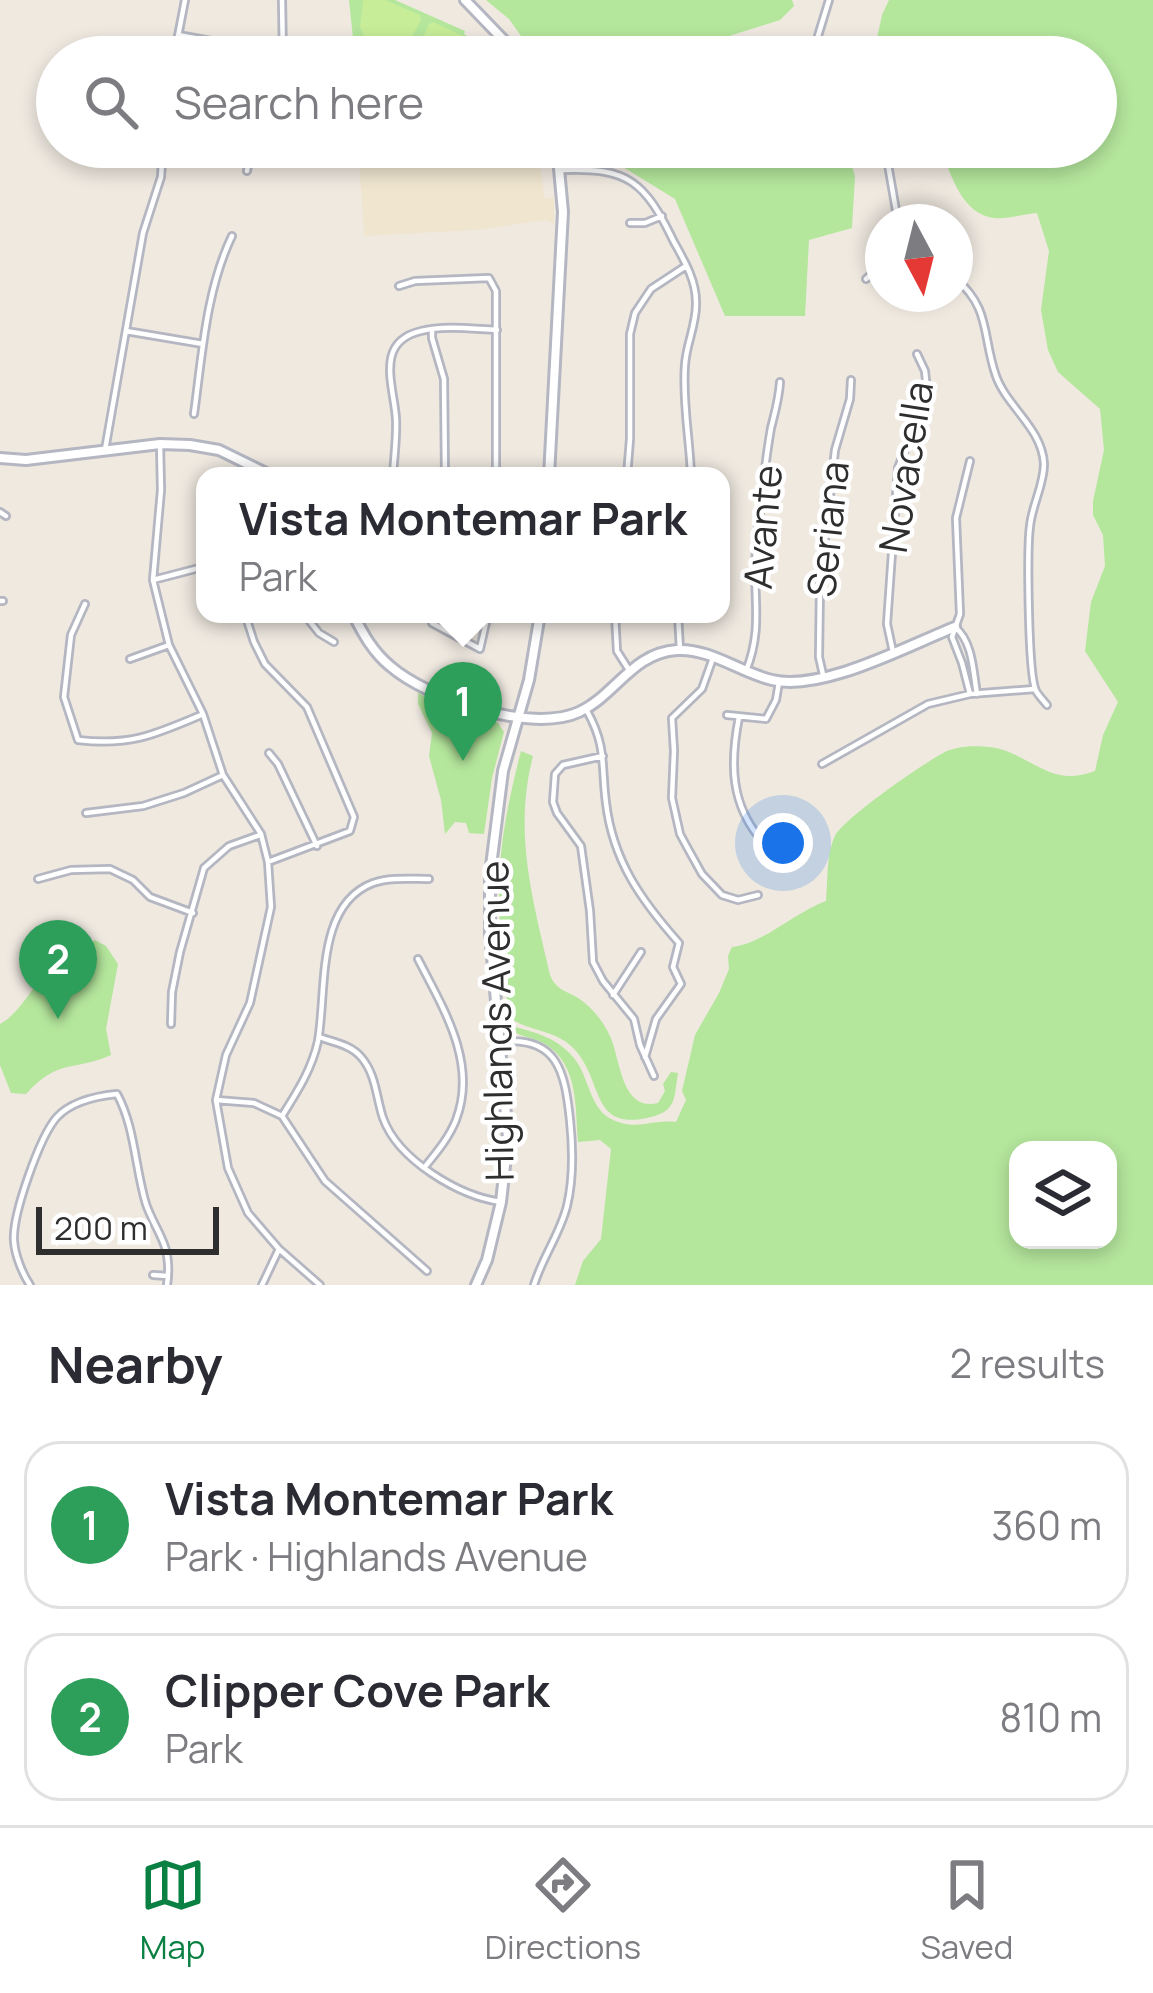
<!DOCTYPE html>
<meta charset="utf-8">
<style>
:root{--surface:#fff;--page:#f2f2f3;--text:#2b2b33;--muted:#7c7c81;--line:#e1e1e2;--accent:#0b8043}
body{margin:0;font-family:Manrope,sans-serif;background:var(--page);color:var(--text)}
.controls{position:absolute;right:36px;bottom:36px;display:grid;overflow:hidden;border-radius:24px;box-shadow:0 6px 18px #0003}
.controls button{width:108px;height:108px;display:grid;place-items:center;padding:0;border:0;border-bottom:3px solid var(--line);background:var(--surface);color:var(--text);font:60px sans-serif}
.compass{position:absolute;left:865px;top:204px;width:108px;height:108px;border-radius:50%;background:var(--surface);box-shadow:0 6px 18px #0003;rotate:173deg}
.scale{position:absolute;left:36px;bottom:30px;width:183px;box-sizing:border-box;padding-left:12px;border:6px solid #2e2e2e;border-top:0;font-size:33px;line-height:42px;white-space:nowrap;color:#2e2e2e;-webkit-text-stroke:9px #fff;paint-order:stroke}
.you{position:absolute;left:783px;top:843px;width:42px;height:42px;margin:-30px;border:9px solid #fff;border-radius:50%;background:#1a73e8;box-shadow:0 0 0 18px #1a73e833}
.badge{display:grid;place-items:center;width:78px;height:78px;border-radius:50%;background:var(--accent);color:#fff;font-size:39px;font-weight:700}
.pin{position:absolute;translate:-50% -99px;filter:drop-shadow(0 3px 6px #0008)}
.pin::after{content:'';position:absolute;top:63px;width:42px;height:36px;background:inherit;clip-path:polygon(0 0,100% 0,50% 100%)}
.popup{position:absolute;left:196px;top:467px;width:534px;height:156px;box-sizing:border-box;display:grid;place-content:center;border-radius:24px;background:var(--surface);filter:drop-shadow(0 3px 9px #0005);font-size:39px;white-space:nowrap;color:var(--muted)}
.popup b{font-size:45px;color:var(--text)}
.popup::after{content:'';position:absolute;left:50%;top:100%;margin-left:-24px;border:24px solid transparent;border-top-color:var(--surface)}
.list{margin:0;padding:0;list-style:none}
h2{display:flex;justify-content:space-between;align-items:center;height:156px;margin:0;padding:0 48px;font-size:51px}
h2 small{font-size:39px;font-weight:400;color:var(--muted)}
.list li{display:grid;grid-template-columns:78px 1fr auto;gap:36px;align-items:center;box-sizing:border-box;height:168px;margin:0 24px 24px;padding:0 24px;border:3px solid var(--line);border-radius:36px}
.list b{display:block;font-size:45px;white-space:nowrap}
.list p{margin:0;font-size:39px;white-space:nowrap;color:var(--muted)}
.list em{font-size:39px;font-style:normal;color:var(--muted)}
.icon{flex:none;width:66px;height:66px;fill:none;stroke:currentColor;stroke-width:2;stroke-linecap:round;stroke-linejoin:round}
.map{position:relative;flex:none;width:1153px;height:1285px;overflow:hidden}
.search{position:absolute;background:var(--surface);box-shadow:0 6px 18px #0003;left:36px;right:36px;top:36px;height:132px;display:flex;align-items:center;gap:30px;box-sizing:border-box;padding:0 42px;border-radius:66px;color:var(--muted);font-size:45px}
.sheet{height:540px;background:var(--surface)}
nav{display:flex;justify-content:space-around;align-items:center;box-sizing:border-box;height:168px;border-top:3px solid var(--line);background:var(--surface);font-size:33px;color:var(--muted)}
nav a{display:grid;justify-items:center;gap:6px}
nav .on{color:var(--accent)}
.map>svg:first-child{display:block}
.education{fill:#f0e6d0}
.green{fill:#b4e69c;fill-rule:evenodd}
.pitch{fill:#c7ed98}
.lines{fill:none;stroke-linecap:round;stroke-linejoin:round}
.street-casing{stroke:#b4b6c1;stroke-width:10}
.secondary-casing{stroke:#b4b6c1;stroke-width:14}
.street{stroke:#fff;stroke-width:4.5}
.secondary{stroke:#fff;stroke-width:8}
.labels{text-anchor:middle;stroke-width:9;stroke-linejoin:round;paint-order:stroke}
.street-label{font-size:39px;fill:#2e2e2e;stroke:#fff}
</style>
<div class="map">
<svg width="1153" height="1285" viewBox="0 0 1153 1285">
<rect width="100%" height="100%" fill="#efe9e0"/>
<path class="education" d="M358,147h179l8,51h9v26l-8,-4 -69,10 -113,6z"/>
<path class="green" d="M349,0h46l70,31 -1,3 20,13 9,10h-138z
M486,0h306l2,6 -14,14 -54,17v20h-190l-27,-38z
M889,0h264v1285h-578l8,-24 18,-22 10,-90 -11,-9 -22,2c-3,-35 1,-77 -33,-98 -12,-7 -24,-6 -35,-15l5,-2c22,6 42,11 58,30 16,17 16,53 40,63 25,11 39,-1 63,2l10,-22 -4,-9 13,-56 24,-42 10,-24 -1,-13 4,-9c31,-3 63,-35 94,-46 2,-20 0,-47 9,-65 8,-17 90,-74 110,-84 14,-7 40,-7 55,-3 37,11 52,38 95,22l8,-36 15,-33 -33,-51 6,-49 14,-36 -2,-31 -10,-20v-14l11,-51 -4,-41 -42,-37 -10,-22 -7,-40 8,-59 -12,-38c-14,1 -35,8 -48,4 -30,-8 -39,-46 -49,-70h156v-90h-214l-8,-5 8,-37zM1018,1150h90v90h-90z
M579,147h267l9,29 -3,52 -43,12 -4,76h-80l-50,-117 -52,-32z
M418,693l29,15 51,15 6,9 -12,46 -8,56 -15,-1 -3,-10 -11,-1 -10,12 -4,-34 -12,-44 3,-23 -14,-29z
M521,751l12,5c-20,77 0,144 17,219 6,15 15,15 28,23 14,9 24,22 31,36 12,23 11,78 49,69l7,-12 -2,-7 8,-12 7,1c-4,24 -1,38 -27,44 -60,15 -47,-33 -75,-66 -18,-22 -46,-18 -67,-34 -7,-57 -14,-114 -7,-172 4,-32 11,-63 19,-94z
M95,940l11,6 12,18 -12,65 5,26c-35,16 -53,3 -85,39l-15,-1 -11,-28v-41c18,-10 26,-28 40,-43 16,-17 34,-30 55,-41z"/>
<path class="pitch" d="M363,0h22l35,15 1,5 -20,37h-27l-2,-2 -12,-28z
M433,22l28,13 22,16 -3,6h-66l15,-33z"/>
<g class="lines">
<defs>
<path id="street" d="M282,0l1,57
M178,35l105,19
M174,57l11,-57
M819,57l-1,-21 11,-36
M885,147l13,75
M561,170c68,-3 84,12 113,72 10,18 22,38 22,60 1,22 -10,42 -11,63 -3,36 5,75 6,111
M247,171l4,-24
M630,223h15l17,-7
M955,278c36,30 27,58 41,98 11,31 46,52 48,88 0,21 -12,41 -14,62 -3,23 -2,149 6,165 3,5 7,9 11,14
M866,279l17,-15
M399,286l16,-5 74,-3 7,13v185
M432,329v9l12,41 1,97
M126,331l77,13
M194,414c8,-58 12,-124 38,-178
M160,444l1,46 -8,90 16,65 34,69 20,61 38,59 7,28 3,45 -21,96 -24,52 -10,45 12,68 20,45 31,36 41,36
M105,450l38,-217 18,-56 2,-30
M970,461l-14,57 4,96 -8,23 10,26 8,31
M393,476c1,-19 4,-39 3,-57 -2,-33 -22,-77 25,-88 24,-6 52,-2 76,-1
M627,476l3,-37v-105l5,-21 16,-24 35,-23
M0,512l6,4
M153,580l46,-12 6,-10
M0,601h3
M85,604l-14,31 -7,62 14,43c52,6 76,-5 123,-25
M245,614l9,28 11,22 42,43 47,110 -4,14 -82,31
M304,614l15,19 15,9
M615,614l2,37 12,19
M678,614l2,36
M306,618l11,-4
M432,623l48,26 8,-35
M955,627c18,15 18,44 22,67
M893,652l-6,-28 11,-156 29,-78 -2,-19 -8,-17
M713,658l-11,31 -30,29 2,33 -2,47 8,36 7,13 15,27 20,21 16,5 20,-5
M130,659l39,-14
M746,671c18,-45 6,-75 10,-121 4,-40 8,-82 15,-122 4,-16 8,-29 9,-46
M824,679l-5,-22 1,-73 15,-134 15,-51 1,-19
M587,711c20,36 14,54 19,92 7,58 35,97 73,140l-6,24 8,17 -25,35 -11,38
M727,715l39,4 10,-19 3,-18
M739,717c-9,46 -9,88 24,125 10,11 17,16 32,15
M269,753l9,11 39,82
M603,756l-40,9 -8,9 -2,28 4,11 24,33 9,65 3,51 10,19 31,38 6,26 14,31
M822,764l106,-60 42,-10 65,-5
M86,813l57,-7 41,-13 39,-18
M38,879l33,-9 39,-1 23,11 17,17 43,16
M418,959c25,49 60,104 38,161 -7,18 -20,33 -32,48
M613,995l28,-43
M171,1024l1,-32 8,-40 24,-84 25,-22 31,-11
M319,1037c14,5 32,8 42,20 15,17 15,40 22,61 15,42 76,78 118,84
M500,1042c58,-7 65,31 70,78 3,29 4,57 -3,86 -7,28 -25,52 -33,79
M216,1100l38,3 28,13 43,65 102,90
M282,1116c15,-24 30,-47 36,-75 9,-50 -3,-136 55,-158 17,-6 38,-4 56,-4
M153,1275l15,1
M30,1285c-8,-12 -15,-30 -16,-44 -2,-26 26,-105 43,-124 14,-15 40,-21 60,-23 18,33 18,74 29,110 5,15 14,28 19,43 4,13 4,25 2,38
M262,1285l17,-36"/>
<path id="secondary" d="M465,0l55,57
M0,458l26,2 134,-16 30,1 29,5 53,26
M549,476l14,-264 -6,-65
M353,614c10,20 20,38 37,52 38,33 141,68 189,46 37,-17 53,-59 98,-62 33,-2 64,23 95,30 50,12 135,-34 183,-53
M476,1285l11,-25 14,-58 7,-64 -18,-205v-59l13,-103 26,-91 11,-66"/>
</defs>
<use href="#street" class="street-casing"/>
<use href="#secondary" class="secondary-casing"/>
<use href="#street" class="street"/>
<use href="#secondary" class="secondary"/>
</g>
<g class="labels">
<g class="street-label">
<text transform="translate(906 467) rotate(-81)" y="14">Novacella</text>
<text transform="translate(763 527) rotate(-85)" y="14">Avante</text>
<text transform="translate(828 529) rotate(-84)" y="14">Seriana</text>
<text transform="translate(497 1021) rotate(-91)" y="14">Highlands Avenue</text>
</g>
</g>
</svg>
<div class="controls">
<button><svg class="icon" aria-label="layers" viewBox="0 0 24 24"><path d="M12 4l9 5-9 5-9-5zM3 14l9 5 9-5"/></svg></button>
</div>
<svg class="compass" viewBox="-18 -18 36 36"><path d="M0-13l5 13h-10z" fill="#e53935"/><path d="M0 13l5-13h-10z" fill="#7c7c81"/></svg>
<div class="scale">200 m</div>
<div class="you"></div>
<div class="pin badge" style="left:463px;top:761px;background:#2e9e5b">1</div>
<div class="popup"><b>Vista Montemar Park</b>Park</div>
<div class="pin badge" style="left:58px;top:1019px;background:#2e9e5b">2</div>
<div class="search"><svg class="icon" aria-label="search" viewBox="0 0 24 24"><circle cx="10" cy="10" r="6"/><path d="M15 15l6 6"/></svg>Search here</div>
</div>
<section class="sheet">
<h2>Nearby<small>2 results</small></h2>
<ul class="list">
<li><span class="badge" style="background:#2e9e5b">1</span><div><b>Vista Montemar Park</b><p>Park · Highlands Avenue</p></div><em>360 m</em></li>
<li><span class="badge" style="background:#2e9e5b">2</span><div><b>Clipper Cove Park</b><p>Park</p></div><em>810 m</em></li>
</ul>
</section>
<nav>
<a class="on"><svg class="icon" aria-label="map" viewBox="0 0 24 24"><path d="M3 6l6-2 6 2 6-2v14l-6 2-6-2-6 2zM9 4v14M15 6v14"/></svg>Map</a>
<a><svg class="icon" aria-label="directions" viewBox="0 0 24 24"><path d="M12 3l9 9-9 9-9-9zM9 14v-3h6M13 9l2 2-2 2"/></svg>Directions</a>
<a><svg class="icon" aria-label="saved" viewBox="0 0 24 24"><path d="M7 4h10v16l-5-4-5 4z"/></svg>Saved</a>
</nav>
